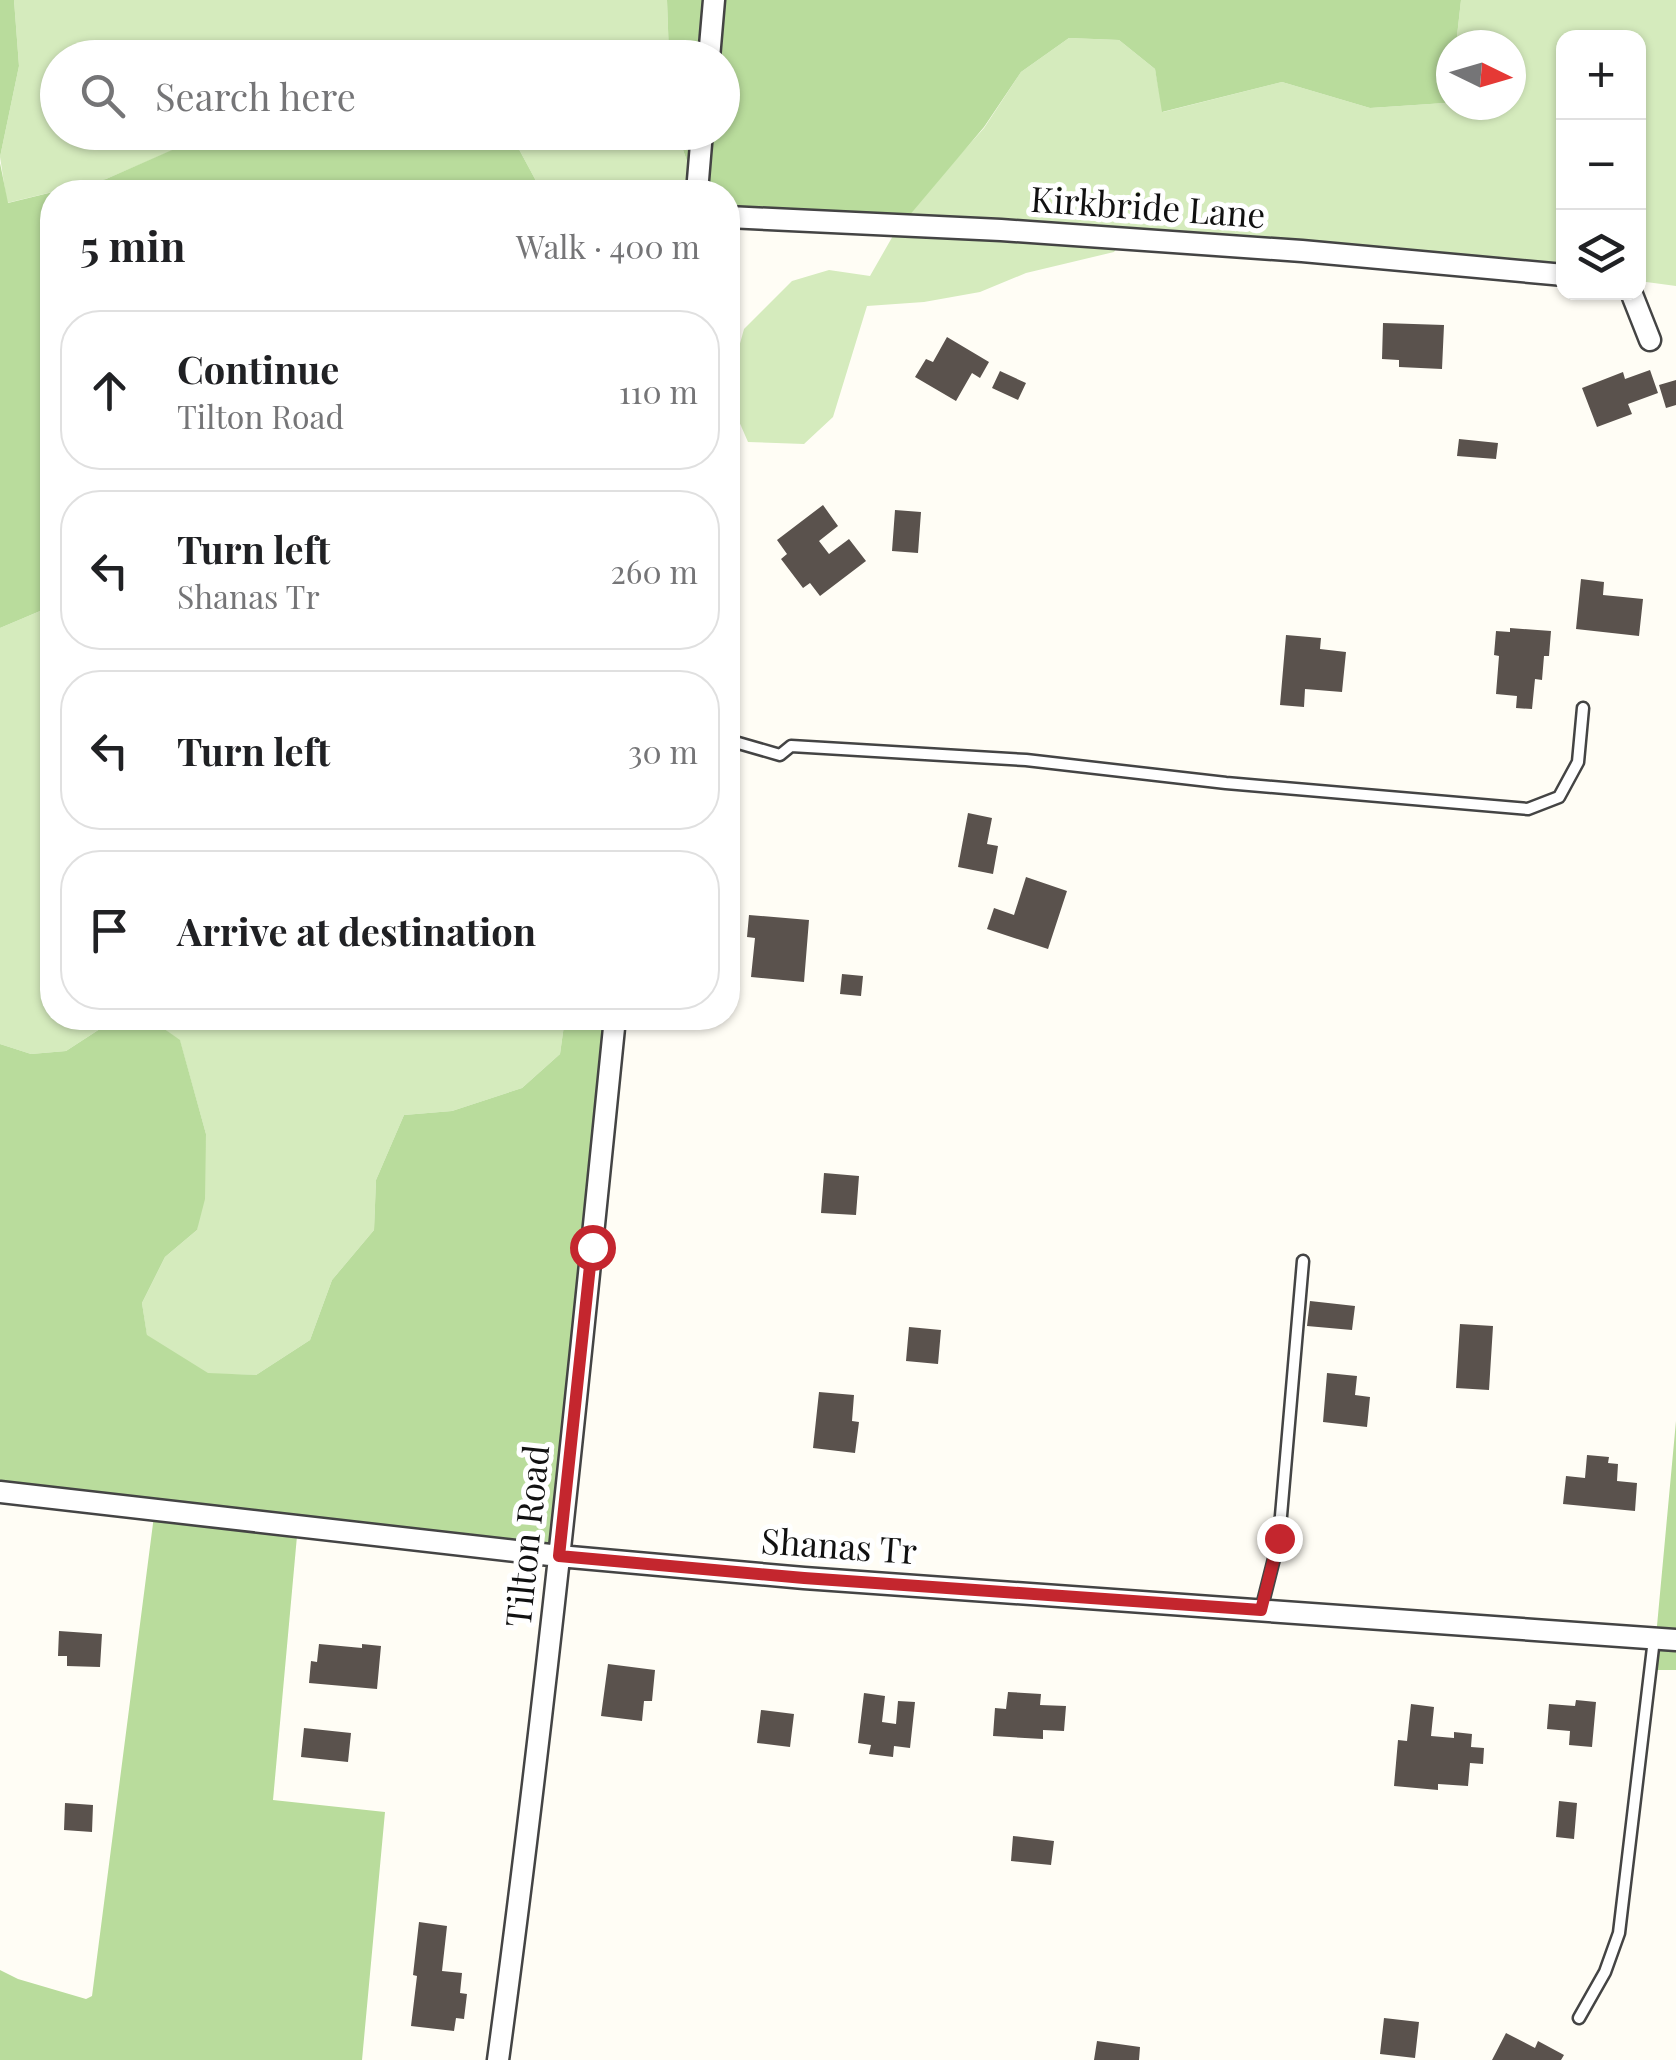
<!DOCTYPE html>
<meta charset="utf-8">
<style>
:root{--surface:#fff;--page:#f2f2f2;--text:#202124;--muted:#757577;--line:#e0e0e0}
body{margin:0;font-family:"Playfair Display",serif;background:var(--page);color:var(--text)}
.controls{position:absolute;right:30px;top:30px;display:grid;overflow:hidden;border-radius:20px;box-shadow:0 2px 8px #0004}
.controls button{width:90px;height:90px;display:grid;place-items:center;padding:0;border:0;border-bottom:2px solid var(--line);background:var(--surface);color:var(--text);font:50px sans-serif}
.compass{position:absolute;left:1436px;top:30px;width:90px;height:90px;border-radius:50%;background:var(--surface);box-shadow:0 2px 8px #0004;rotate:95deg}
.stop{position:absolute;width:30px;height:30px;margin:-22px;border:8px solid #c4262e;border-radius:50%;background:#fff}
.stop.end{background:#c4262e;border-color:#fff;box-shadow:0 2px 10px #0008}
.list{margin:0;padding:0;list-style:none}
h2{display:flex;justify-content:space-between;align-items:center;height:130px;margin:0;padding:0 40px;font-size:42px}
h2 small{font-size:32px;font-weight:400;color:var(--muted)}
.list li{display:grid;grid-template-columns:65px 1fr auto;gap:30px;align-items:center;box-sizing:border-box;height:160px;margin:0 20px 20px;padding:0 20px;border:2px solid var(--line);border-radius:40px}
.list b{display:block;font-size:38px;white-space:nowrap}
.list p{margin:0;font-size:32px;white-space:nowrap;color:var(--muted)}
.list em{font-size:32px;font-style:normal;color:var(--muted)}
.icon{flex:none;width:55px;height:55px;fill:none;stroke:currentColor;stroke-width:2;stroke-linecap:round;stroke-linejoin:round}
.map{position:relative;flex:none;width:1676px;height:2060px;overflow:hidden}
.search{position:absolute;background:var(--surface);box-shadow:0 2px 8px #0004;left:40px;top:40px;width:700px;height:110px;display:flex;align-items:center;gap:25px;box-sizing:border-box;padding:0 35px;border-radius:55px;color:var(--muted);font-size:38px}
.panel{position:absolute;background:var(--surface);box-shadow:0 2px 8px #0004;left:40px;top:180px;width:700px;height:850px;border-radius:40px}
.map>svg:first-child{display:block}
.green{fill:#d5ebbd}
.forest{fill:#b9dc9c}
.building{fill:#5a524d}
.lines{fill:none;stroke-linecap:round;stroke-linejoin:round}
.lane-casing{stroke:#444;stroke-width:15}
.street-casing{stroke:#444;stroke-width:25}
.lane{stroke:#fff;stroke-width:10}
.street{stroke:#fff;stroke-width:20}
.route{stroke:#c4262e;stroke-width:12}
.labels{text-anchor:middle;stroke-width:10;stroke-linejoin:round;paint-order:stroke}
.street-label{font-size:35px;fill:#111;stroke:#fff}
</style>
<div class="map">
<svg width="1676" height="2060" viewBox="0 0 1676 2060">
<rect width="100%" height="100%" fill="#fffdf5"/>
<path class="green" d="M14,0h653l2,57 -611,1v74l155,1 -107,46 -99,24 -7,-46 19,-91z
M1461,0h215v286l-37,-5 -1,-243h-74l-1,235 -440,-34 -9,13 -88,21 -46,19 -56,10 -57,4 -34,111 -29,27 -56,-2 -20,-46v-9l16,-58 48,-48 37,-11 41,6 24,-42 37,-47 53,-59 37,-56 48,-34 50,2 36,29 8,43 119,-30 88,26 75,-5 6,-32v34h60v-60h-55z
M506,133h171l21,59h-156l-28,-52z
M52,606v412h71l-17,7 -40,26 -35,3 -31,-10v-416z
M150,1018h415l-5,36 -38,34 -70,23 -48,4 -28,65 -2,50 -42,50 -22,60 -54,35 -48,-1 -61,-38 -5,-33 23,-46 32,-27 9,-96 -26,-93z"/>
<path class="forest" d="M0,0h14l5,66 -19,91z
M667,0h794l-5,45h-5v26l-6,32 -75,5 -88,-26 -120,30 -7,-43 -36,-29 -50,-2 -48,34 -37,55 -81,96 -175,-13v-18h-30l-21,-59 45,-1v-74l-53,-1z
M213,132l293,1 8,7 28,52h-490v414l-52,22v-465l8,40 98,-24z
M123,1018h26l31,22 26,94 -1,65 -8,31 -32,27 -23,46 5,32 61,38 48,2 54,-35 22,-60 42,-50 2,-50 28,-65 48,-4 70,-23 38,-34 5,-36h55l-25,212 -24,325 -273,-30 -25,275 112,12 -23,248h-362v-90l18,9 68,20 6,-3 63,-488 -155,-17v-447l31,10 35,-3 40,-26z
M1676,1421v249h-23v-1z"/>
<path class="building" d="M1383,323l61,2 -2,44 -43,-2v-7l-17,-1z
M947,337l42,25 -9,16 -8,-5 -16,28 -41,-24 11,-18 7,3z
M1650,370l8,23 -30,11 4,10 -35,13 -15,-39 41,-16 2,7z
M1000,371l26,12 -8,17 -26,-12z
M1676,380v25l-10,3 -7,-23z
M1459,439l39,4 -2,16 -39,-3z
M823,505l15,21 -19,15 10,13 20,-15 17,22 -46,35 -10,-13 -7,5 -22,-29 6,-5 -10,-14z
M895,510l26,2 -3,41 -26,-2z
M1581,579l23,3 -1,13 40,4 -4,37 -63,-7z
M1510,628l41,3 -2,25h-5l-2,24 -7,-1 -3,30 -16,-1 1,-12 -21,-2 3,-38 -5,-1 2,-24 14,1z
M1286,635l35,3 -1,11 26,3 -4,40 -37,-3 -1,18 -24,-2z
M968,813l24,5 -5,26 11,2 -5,28 -35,-7z
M1026,877l41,14 -19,58 -61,-20 7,-21 20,7z
M749,915l60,5 -5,62 -53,-5 4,-39 -8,-1z
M842,974l21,2 -2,20 -21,-2z
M824,1173l35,3 -3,39 -35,-2z
M1310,1301l45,5 -3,24 -45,-4z
M1460,1324l33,2 -4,64 -33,-2z
M909,1327l32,3 -3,34 -32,-3z
M1327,1373l30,3 -2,19 15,2 -3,30 -44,-5z
M819,1392l35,3 -2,26 7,1 -4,31 -42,-5z
M1587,1455l22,2 -1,6 10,1 -1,17 20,2 -2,28 -72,-7 3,-28 19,2z
M59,1631l43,3 -2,33 -33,-1v-10h-9z
M319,1644l43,4v-4l19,2 -4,43 -68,-6 2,-22 6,1z
M608,1664l47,6 -3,31h-8l-2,20 -41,-5z
M1008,1692l33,2 -1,11 26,1 -2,25 -21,-1v9l-50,-3 2,-28 11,1z
M864,1693l21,3 -3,26 14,2 2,-23 17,1 -5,46 -16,-2 -1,11 -24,-3 2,-9 -13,-2z
M1576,1700l20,2 -4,45 -23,-2 1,-14 -23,-2 2,-25 26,2z
M1411,1704l23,3 -3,29 23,2v-6l18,2 -1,13 13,1 -1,16 -13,-1 -2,23 -30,-2v6l-44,-4 4,-46 9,1z
M761,1710l33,4 -4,33 -33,-4z
M304,1728l47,5 -3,29 -47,-5z
M1559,1801l18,2 -3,36 -18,-2z
M65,1803l28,2 -1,27 -28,-2z
M1013,1836l41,5 -3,24 -40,-4z
M419,1922l28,4 -5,45 20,2 -2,20 7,1 -3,25 -8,-1 -2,13 -43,-5 6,-50 -4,-1z
M1384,2018l35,4 -4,36 -35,-4z
M1506,2033l29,15 3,-7 26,14 -3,5h-69z
M1097,2041l43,6 -1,13h-45z"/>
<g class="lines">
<defs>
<path id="lane" d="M728,740l52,15 11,-9 235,14 200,23 302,26 31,-12 19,-35 5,-54
M1261,1610l18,-71 24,-278
M1579,2018l26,-46 14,-39 35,-294"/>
<path id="street" d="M709,58l5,-58
M697,192l5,-60
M728,217l273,13 301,21 262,24
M1631,292l19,48
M0,1492l559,64 245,22 872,62
M498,2060c47,-346 82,-695 117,-1042"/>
</defs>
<use href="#lane" class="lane-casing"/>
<use href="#street" class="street-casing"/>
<use href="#lane" class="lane"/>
<use href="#street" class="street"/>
</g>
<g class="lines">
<path class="route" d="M592,1247l-33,309 245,22 457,32 18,-72"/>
</g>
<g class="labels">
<g class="street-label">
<text transform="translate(1148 208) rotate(4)" y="12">Kirkbride Lane</text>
<text transform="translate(528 1536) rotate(-84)" y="12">Tilton Road</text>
<text transform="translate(839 1547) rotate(4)" y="12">Shanas Tr</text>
</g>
</g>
</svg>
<div class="controls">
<button>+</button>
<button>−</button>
<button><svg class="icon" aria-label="layers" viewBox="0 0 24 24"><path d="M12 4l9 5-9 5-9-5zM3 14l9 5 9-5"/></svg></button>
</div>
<svg class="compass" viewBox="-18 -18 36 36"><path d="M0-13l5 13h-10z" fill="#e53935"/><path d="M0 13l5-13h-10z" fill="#757577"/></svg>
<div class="stop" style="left:592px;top:1247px"></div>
<div class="stop end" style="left:1279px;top:1538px"></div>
<div class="search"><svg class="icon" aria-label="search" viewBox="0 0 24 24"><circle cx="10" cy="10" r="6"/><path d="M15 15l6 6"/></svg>Search here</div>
<section class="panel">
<h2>5 min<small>Walk · 400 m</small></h2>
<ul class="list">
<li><svg class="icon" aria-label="ahead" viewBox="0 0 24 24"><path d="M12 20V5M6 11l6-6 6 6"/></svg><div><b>Continue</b><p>Tilton Road</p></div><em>110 m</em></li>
<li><svg class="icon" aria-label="left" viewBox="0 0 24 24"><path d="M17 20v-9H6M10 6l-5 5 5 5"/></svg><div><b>Turn left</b><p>Shanas Tr</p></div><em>260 m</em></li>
<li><svg class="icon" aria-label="left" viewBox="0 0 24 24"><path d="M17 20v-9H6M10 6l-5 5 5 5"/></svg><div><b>Turn left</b></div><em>30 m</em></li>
<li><svg class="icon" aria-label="arrive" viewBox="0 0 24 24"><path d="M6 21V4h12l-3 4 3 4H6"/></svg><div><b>Arrive at destination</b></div></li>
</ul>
</section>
</div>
